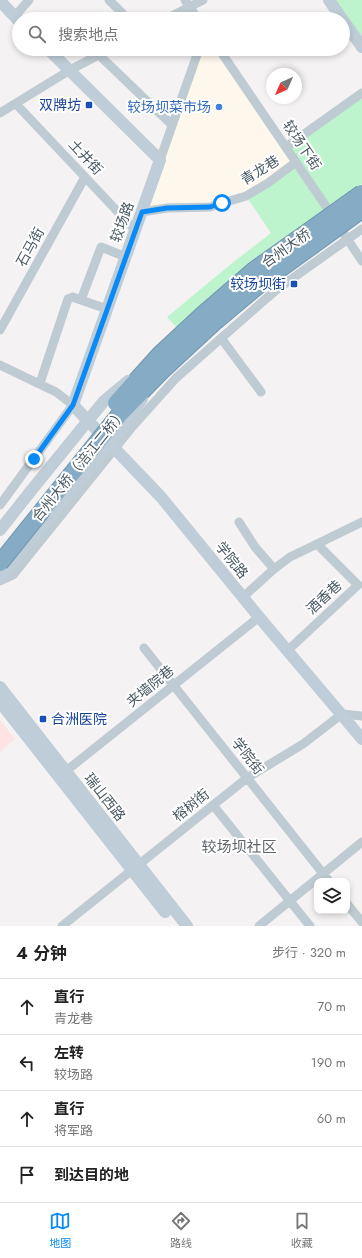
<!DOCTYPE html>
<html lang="zh">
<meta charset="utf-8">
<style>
:root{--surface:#fff;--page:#f2f2f2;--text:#222;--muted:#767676;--line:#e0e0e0;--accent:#098af7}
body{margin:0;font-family:Jost,"Noto Sans SC",sans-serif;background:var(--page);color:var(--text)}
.controls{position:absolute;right:12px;bottom:12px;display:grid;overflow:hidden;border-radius:8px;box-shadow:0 2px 6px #0003}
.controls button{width:36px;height:36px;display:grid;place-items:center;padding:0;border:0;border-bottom:1px solid var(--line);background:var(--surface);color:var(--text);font:20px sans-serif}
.compass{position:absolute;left:266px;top:68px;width:36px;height:36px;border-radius:50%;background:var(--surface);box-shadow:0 2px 6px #0003;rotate:225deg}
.stop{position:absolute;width:12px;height:12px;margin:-9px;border:3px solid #098af7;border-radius:50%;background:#fff}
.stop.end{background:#098af7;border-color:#fff;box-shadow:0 1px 4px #0008}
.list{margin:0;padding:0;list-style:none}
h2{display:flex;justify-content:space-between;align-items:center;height:52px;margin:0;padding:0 16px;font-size:17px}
h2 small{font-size:13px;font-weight:400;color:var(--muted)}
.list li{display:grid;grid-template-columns:26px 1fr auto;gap:12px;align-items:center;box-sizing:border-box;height:56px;padding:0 16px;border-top:1px solid var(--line)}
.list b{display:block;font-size:15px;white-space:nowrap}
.list p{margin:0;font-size:13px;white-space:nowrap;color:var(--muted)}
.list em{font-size:13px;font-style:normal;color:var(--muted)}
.icon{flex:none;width:22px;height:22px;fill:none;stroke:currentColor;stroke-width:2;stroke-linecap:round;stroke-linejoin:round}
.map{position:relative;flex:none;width:362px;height:926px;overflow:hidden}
.search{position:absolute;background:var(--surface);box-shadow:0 2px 6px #0003;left:12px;right:12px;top:12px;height:44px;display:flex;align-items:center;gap:10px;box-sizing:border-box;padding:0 14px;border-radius:22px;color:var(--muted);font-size:15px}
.sheet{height:276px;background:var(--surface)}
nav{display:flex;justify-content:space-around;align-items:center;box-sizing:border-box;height:56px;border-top:1px solid var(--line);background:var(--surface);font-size:11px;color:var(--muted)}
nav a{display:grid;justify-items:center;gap:2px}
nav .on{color:var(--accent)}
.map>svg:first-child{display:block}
.commercial{fill:#fef7ec}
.medical{fill:#fde3e3}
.green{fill:#bef4cd}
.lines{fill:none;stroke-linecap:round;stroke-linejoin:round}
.street{stroke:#bfcbd2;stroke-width:9}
.secondary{stroke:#becdd7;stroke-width:12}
.highway-bridge-casing{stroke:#7196b0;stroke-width:18;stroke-linecap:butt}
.secondary-bridge{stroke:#becdd7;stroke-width:12}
.highway-bridge{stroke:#86abc4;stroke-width:16}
.route{stroke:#098af7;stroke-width:5}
.transit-dot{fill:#1a4fb4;stroke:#fff;stroke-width:1.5}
.shop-dot{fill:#3f7fe0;stroke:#fff;stroke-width:1.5}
.labels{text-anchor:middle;stroke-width:4;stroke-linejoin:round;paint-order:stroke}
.transit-label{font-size:14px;fill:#164399;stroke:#fff;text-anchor:end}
.shop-label{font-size:14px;fill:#366cbe;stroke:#fff;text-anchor:end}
.street-label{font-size:14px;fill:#485862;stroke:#fff}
.neighbourhood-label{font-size:15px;fill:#5d6368;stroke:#fff}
</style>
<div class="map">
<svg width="362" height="926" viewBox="0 0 362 926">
<rect width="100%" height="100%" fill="#f4f2f2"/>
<path class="commercial" d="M199,49h20l77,113 -28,21 -58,24 -68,5z"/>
<path class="medical" d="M0,720l15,19 -15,13z"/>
<path class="green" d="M329,0h33v47z
M362,93v91l-42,30 -138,120 -15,-17 64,-53 40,-31 -25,-37 50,-33 -10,-16z"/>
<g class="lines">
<path class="street" d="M109,0l19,19
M185,0l13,19
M15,16l14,-16
M166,19l37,-19
M219,49l115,169
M99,55l73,70
M16,104l119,126
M0,113l70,-43 40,-21
M286,147l76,-54
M160,160l39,-111
M142,212l25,-4 43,-1 36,-11 22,-13 28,-21
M344,234l18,27
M107,309l-26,-9 20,-53 25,10
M0,330l85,-153
M221,338l40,54
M0,365l56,27 17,13 -73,100
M40,383l28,-84 5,-2 8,3
M239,522l16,25 19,22
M317,544l45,-22
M0,581l13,-6 120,-149 43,-48 100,-88 86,-61
M243,597l31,-28 16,-12 27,-13 41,41 -71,66
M144,648l185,233
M61,775l198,-158
M213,805l97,121
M347,904l15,18
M62,926l185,-148 56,-34 39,-30 20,2
M259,926l103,-84"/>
<path class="secondary" d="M329,0l13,19
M0,1l19,20
M343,20l19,27
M48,49l112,111 -87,245 88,92 98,120 103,122
M0,530l30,-38
M0,577l54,-65
M0,687l187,239
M0,702l165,210"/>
<defs>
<path id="highway-bridge" d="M116,403l44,-49 42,-39 52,-45 108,-77
M0,563l119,-148 43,-44 54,-50 49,-41 97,-70"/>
</defs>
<use href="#highway-bridge" class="highway-bridge-casing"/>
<path class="secondary-bridge" d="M30,492l74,-91 24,-20
M54,512l72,-89 16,-24"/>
<use href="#highway-bridge" class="highway-bridge"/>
</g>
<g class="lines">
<path class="route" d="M34,459l39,-54 69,-193 25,-4 43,-1 12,-4"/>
</g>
<g class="transit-dot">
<rect x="85" y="101" width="8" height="8" rx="2"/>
<rect x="290" y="280" width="8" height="8" rx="2"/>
<rect x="39" y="715" width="8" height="8" rx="2"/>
</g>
<circle class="shop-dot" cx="219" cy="107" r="4"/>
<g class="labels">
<g class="transit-label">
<text x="81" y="110">双牌坊</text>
<text x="286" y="289">较场坝街</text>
<text x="51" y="724" text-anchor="start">合洲医院</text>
</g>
<g class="shop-label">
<text x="211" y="112">较场坝菜市场</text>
</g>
<g class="street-label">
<text transform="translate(302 145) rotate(56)" y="5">较场下街</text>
<text transform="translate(86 157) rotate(47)" y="5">土井街</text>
<text transform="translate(260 170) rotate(-32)" y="5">青龙巷</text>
<text transform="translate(122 222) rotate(-70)" y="5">较场路</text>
<text transform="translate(30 247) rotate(-61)" y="5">石马街</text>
<text transform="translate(286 248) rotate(-35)" y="5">合州大桥</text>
<text transform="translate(79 465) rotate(-51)" y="5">合州大桥（涪江二桥）</text>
<text transform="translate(232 560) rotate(51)" y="5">学院路</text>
<text transform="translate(324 597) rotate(-43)" y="5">酒香巷</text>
<text transform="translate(150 686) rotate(-39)" y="5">夹墙院巷</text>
<text transform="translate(248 756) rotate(52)" y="5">学院街</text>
<text transform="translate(105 797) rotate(52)" y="5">瑞山西路</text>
<text transform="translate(191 805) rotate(-39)" y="5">榕树街</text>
</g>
<g class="neighbourhood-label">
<text x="239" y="852">较场坝社区</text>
</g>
</g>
</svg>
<div class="controls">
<button><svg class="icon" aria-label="layers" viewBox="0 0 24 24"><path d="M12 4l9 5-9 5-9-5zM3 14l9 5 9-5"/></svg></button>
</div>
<svg class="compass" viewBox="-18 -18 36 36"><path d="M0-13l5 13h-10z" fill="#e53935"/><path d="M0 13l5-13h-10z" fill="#767676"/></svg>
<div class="stop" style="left:222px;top:203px"></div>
<div class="stop end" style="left:34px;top:459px"></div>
<div class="search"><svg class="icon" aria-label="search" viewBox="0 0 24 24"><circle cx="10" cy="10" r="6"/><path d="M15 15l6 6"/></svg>搜索地点</div>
</div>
<section class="sheet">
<h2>4 分钟<small>步行 · 320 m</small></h2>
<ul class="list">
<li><svg class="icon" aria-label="ahead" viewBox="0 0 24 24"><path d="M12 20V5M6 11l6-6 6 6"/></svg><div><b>直行</b><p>青龙巷</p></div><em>70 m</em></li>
<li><svg class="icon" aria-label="left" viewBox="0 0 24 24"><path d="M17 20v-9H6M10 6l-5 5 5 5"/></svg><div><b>左转</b><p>较场路</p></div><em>190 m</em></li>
<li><svg class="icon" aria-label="ahead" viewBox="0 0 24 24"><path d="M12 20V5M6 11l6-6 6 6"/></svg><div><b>直行</b><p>将军路</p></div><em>60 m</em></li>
<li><svg class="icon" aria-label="arrive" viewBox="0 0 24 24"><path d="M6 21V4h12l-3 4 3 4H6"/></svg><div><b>到达目的地</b></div></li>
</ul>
</section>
<nav>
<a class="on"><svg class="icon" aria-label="map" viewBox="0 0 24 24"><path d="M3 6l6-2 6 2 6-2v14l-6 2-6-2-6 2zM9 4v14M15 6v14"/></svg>地图</a>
<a><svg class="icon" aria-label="directions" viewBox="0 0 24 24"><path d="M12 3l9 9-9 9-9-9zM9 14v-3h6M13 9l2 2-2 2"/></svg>路线</a>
<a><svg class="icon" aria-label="saved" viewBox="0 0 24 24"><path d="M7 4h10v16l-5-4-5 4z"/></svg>收藏</a>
</nav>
